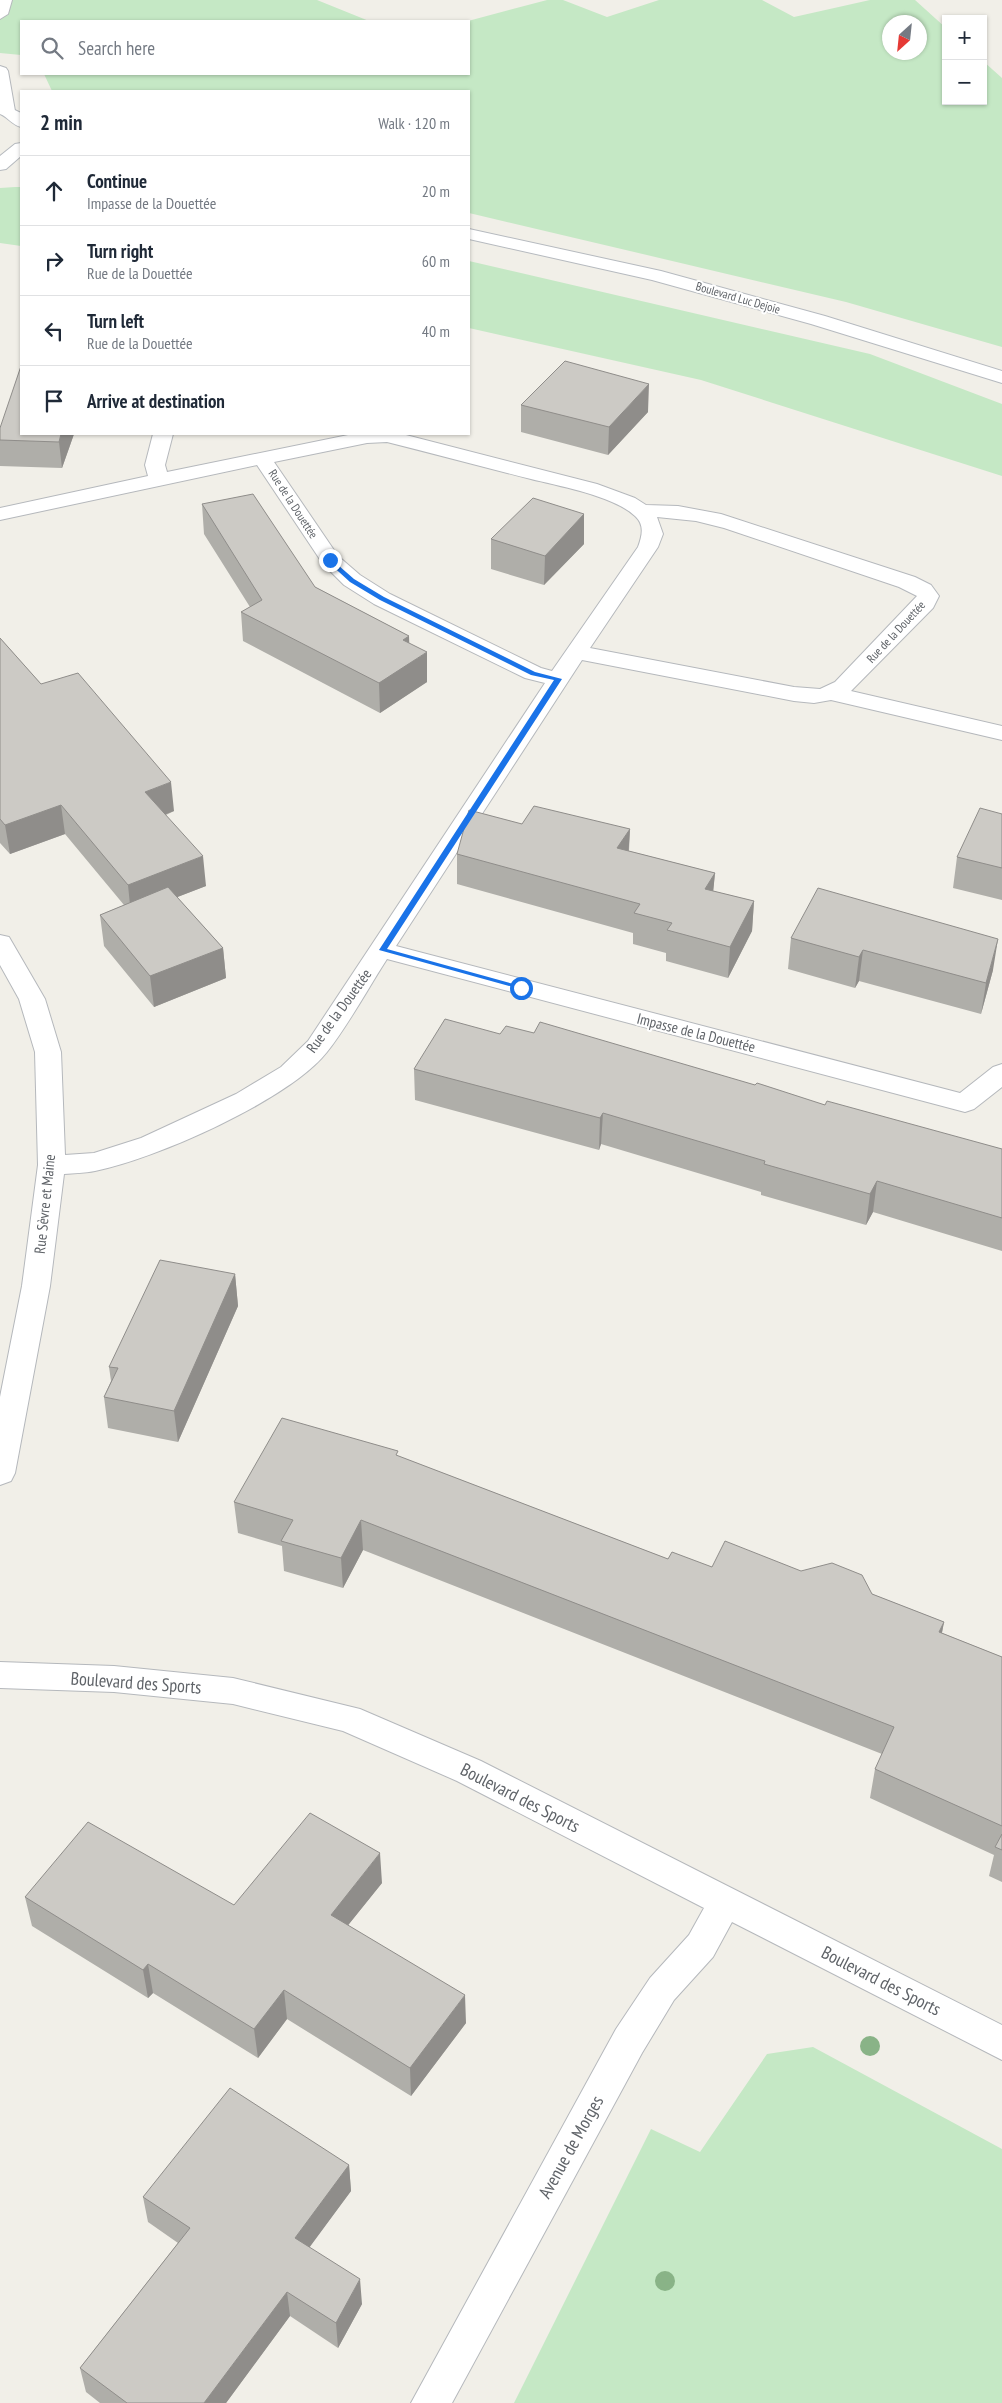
<!DOCTYPE html>
<meta charset="utf-8">
<style>
:root{--surface:#fff;--page:#f6f6f7;--text:#1f2937;--muted:#747a83;--line:#e0e1e3}
body{margin:0;font-family:"PT Sans Narrow",sans-serif;background:var(--page);color:var(--text)}
.controls{position:absolute;right:15px;top:15px;display:grid;overflow:hidden;border-radius:0px;box-shadow:0 1px 4px #0004}
.controls button{width:45px;height:45px;display:grid;place-items:center;padding:0;border:0;border-bottom:1px solid var(--line);background:var(--surface);color:var(--text);font:25px sans-serif}
.compass{position:absolute;left:882px;top:15px;width:45px;height:45px;border-radius:50%;background:var(--surface);box-shadow:0 1px 4px #0004;rotate:207deg}
.stop{position:absolute;width:15px;height:15px;margin:-11px;border:4px solid #1a73e8;border-radius:50%;background:#fff}
.stop.end{background:#1a73e8;border-color:#fff;box-shadow:0 1px 5px #0008}
.list{margin:0;padding:0;list-style:none}
h2{display:flex;justify-content:space-between;align-items:center;height:65px;margin:0;padding:0 20px;font-size:21px}
h2 small{font-size:16px;font-weight:400;color:var(--muted)}
.list li{display:grid;grid-template-columns:32px 1fr auto;gap:15px;align-items:center;box-sizing:border-box;height:70px;padding:0 20px;border-top:1px solid var(--line)}
.list b{display:block;font-size:19px;white-space:nowrap}
.list p{margin:0;font-size:16px;white-space:nowrap;color:var(--muted)}
.list em{font-size:16px;font-style:normal;color:var(--muted)}
.icon{flex:none;width:28px;height:28px;fill:none;stroke:currentColor;stroke-width:2;stroke-linecap:round;stroke-linejoin:round}
.map{position:relative;flex:none;width:1002px;height:2403px;overflow:hidden}
.search{position:absolute;background:var(--surface);box-shadow:0 1px 4px #0004;left:20px;top:20px;width:450px;height:55px;display:flex;align-items:center;gap:12px;box-sizing:border-box;padding:0 18px;border-radius:0px;color:var(--muted);font-size:19px}
.panel{position:absolute;background:var(--surface);box-shadow:0 1px 4px #0004;left:20px;top:90px;width:450px;height:345px;border-radius:0px}
.map>svg:first-child{display:block}
.green{fill:#c5e8c5;fill-rule:evenodd}
.lines{fill:none;stroke-linecap:round;stroke-linejoin:round}
.minor-casing{stroke:#b5b8bc;stroke-width:2}
.tertiary-casing{stroke:#b5b8bc;stroke-width:2}
.secondary-casing{stroke:#b6babf;stroke-width:2}
.minor{fill:#fff;fill-rule:evenodd}
.tertiary{fill:#fff;fill-rule:evenodd}
.secondary{fill:#fff;fill-rule:evenodd}
.tree{fill:#89b387}
.wall{fill:#afaea9}
.shaded-wall{fill:#8f8d8a}
.building{fill:#cccac5;stroke:#8f8d8a}
.route{fill:#1a73e8}
.labels{text-anchor:middle;stroke-width:4;stroke-linejoin:round;paint-order:stroke}
.far-street-label{font-size:12px;fill:#5f6368;stroke:#fff}
.street-label{font-size:15px;fill:#5f6368;stroke:#fff}
.near-street-label{font-size:18px;fill:#5f6368;stroke:#fff}
</style>
<div class="map">
<svg width="1002" height="2403" viewBox="0 0 1002 2403">
<rect width="100%" height="100%" fill="#f1efe8"/>
<path class="green" d="M0,0h317l52,21h-348v34l-21,-2z
M547,0h16l44,17 52,-17h103l32,17 76,-17h45l31,28v73h37v-40l19,17v269l-156,-45 -377,-89v-122h-417l-8,-17h425l-1,-53zM890,22h30v30h-30z
M15,187h6v59l-21,-3v-55z
M469,261l401,93 132,50v72l-301,-96 -232,-52z
M813,2047l189,102v254h-488l137,-274 49,23 67,-98z"/>
<g class="lines">
<defs>
<path id="minor" d="M153,434h20l-8,31 2,7 186,-38h49l195,50 38,14 11,7 32,1 43,8 194,63 16,8 8,11 -6,12 -82,83 151,35v14l-171,-40 -17,3 -20,-2 -212,-41 -186,286 564,147 33,-26 9,-3v23l-28,22 -9,3 -578,-153c-20,31 -38,65 -60,93 -38,48 -172,107 -232,119 -10,2 -21,2 -31,3l-14,112 -35,187 -4,8 -11,4v-88l22,-111 16,-121 -3,-113 -16,-53 -19,-34v-30l9,2 36,62 16,53 4,103 29,-2 47,-15 95,-44 45,-27 27,-26 237,-358 -20,-5 -151,-74 -30,-19 -21,-21 -66,-99 -257,55v-12l148,-32 -3,-11zM387,442c48,12 96,25 144,37 28,7 83,17 104,37 10,9 7,20 3,31l-86,124 -11,-3 -151,-74 -30,-19 -22,-19 -64,-94 93,-19zM657,517l39,4 28,7 175,59 18,9 -82,86 -15,7 -26,-2 -204,-39 68,-101 5,-13z
M0,1662l114,4 119,12 127,31 121,52 521,264v35l-270,-138 -19,35 -39,43 -32,53 -190,350h-41l205,-374 34,-51 39,-43 15,-27 -247,-127 -114,-50 -110,-27 -119,-12 -114,-4z"/>
<path id="tertiary" d="M0,0h12l-4,14 -8,5z
M0,66l6,2 2,3 7,40 -2,4 -6,1 -7,-3z"/>
<path id="secondary" d="M0,103l21,10v14c-9,-2 -13,-10 -21,-13z
M21,143v13l-15,13 -6,1v-14l15,-12z
M469,229l192,42 164,45 177,55v12l-191,-59 -159,-44 -183,-41z"/>
</defs>
<use href="#minor" class="minor-casing"/>
<use href="#tertiary" class="tertiary-casing"/>
<use href="#secondary" class="secondary-casing"/>
<use href="#minor" class="minor"/>
<use href="#tertiary" class="tertiary"/>
<use href="#secondary" class="secondary"/>
</g>
<g class="tree">
<circle cx="870" cy="2046" r="10"/>
<circle cx="665" cy="2281" r="10"/>
</g>
<path class="wall" d="M521,405l127,7 -40,43 -87,-23z
M0,428l21,6h53l-12,34 -62,-2z
M202,504l113,83 94,49v7l18,39 -47,31 -137,-72 -2,-29 9,-5 -46,-73z
M584,514v30l-40,41 -53,-16v-30z
M0,638l41,46 133,127 -8,4 40,71 -29,11 46,51 3,30 -72,29 -50,-61 -4,-31 24,-10 -59,-71 -55,20 -10,-11z
M1002,814v86l-49,-12 4,-31z
M522,824l108,5 -1,22 86,22 -2,18 41,10 -2,30 -24,47 -62,-17v-8l-33,-9v-11l-176,-49v-30z
M791,938l202,32 -12,44 -122,-33 -4,7 -67,-19z
M534,1033l221,52 70,20 177,44v102l-129,-39 -7,13 -105,-30v-3l-160,-48 -2,6 -184,-50 -1,-31 86,-35z
M235,1274l3,32 -60,136 -70,-14 -4,-31 7,-16 -2,-14z
M398,1456l270,103 44,8 89,4 71,23 72,28 -2,11 60,24v225l-13,-6 5,-21 -124,-57 5,-29 7,-15 -519,-204 -20,38 -59,-17 -2,-25 -44,-13 -4,-31z
M382,1883l-34,42 118,98 -55,73 -124,-77 -29,39 -105,-65 -5,5 -116,-72 -7,-29 209,8z
M349,2165l2,26 -42,56 53,57 -24,44 -48,-32 -64,87h-126l-14,-11 -6,-24 98,-125 -30,-21 -5,-25z"/>
<path class="shaded-wall" d="M649,384l-1,28 -40,43 1,-28z
M61,434h13l-12,34 -3,-26z
M584,514v30l-40,41 1,-29z
M409,636l1,27 17,-11v30l-47,31 -1,-30 24,-43z
M171,782l3,29 -26,10 -3,-29z
M61,805l4,29 -55,20 -5,-29z
M630,829l-2,30 -11,-11z
M203,856l3,30 -75,29 -3,-30z
M715,873l-3,31 -7,-15z
M754,901l-2,30 -24,47 2,-31z
M998,939l-5,31 -12,44 5,-31z
M223,948l3,30 -72,29 -4,-31z
M863,950l-4,31 -4,7 4,-31z
M603,1113l-2,31 -2,6 1,-32z
M877,1181l-4,31 -7,13 4,-31z
M235,1274l3,32 -60,136 -4,-31z
M361,1520l2,30 -20,38 -2,-30z
M944,1622l-6,30 1,-20z
M380,1853l2,30 -49,61 -2,-29z
M148,1964l5,29 -5,5 -5,-28z
M284,1990l3,29 -29,39 -4,-29z
M465,1995l1,28 -55,73 -1,-28z
M349,2165l2,26 -53,72 -3,-25z
M360,2279l2,25 -24,44 -2,-25z
M287,2292l3,24 -64,87h-22z"/>
<path class="building" d="M565,361l84,23 -40,43 -88,-22z
M21,366v68h40l-2,8 -59,-2v-12z
M253,494l62,93 94,49 -6,4 24,12 -48,31 -138,-71 21,-12 -60,-96z
M533,498l51,16 -39,42 -54,-17z
M0,638l41,46 37,-11 93,109 -26,10 58,64 -75,29 -67,-80 -56,20 -5,-6z
M534,806l96,23 -13,19 98,25 -10,16 49,12 -24,46 -63,-17 5,-7 -38,-10 6,-9 -183,-50 12,-44 53,14z
M980,808l22,6v54l-45,-11z
M168,887l55,61 -73,28 -50,-61z
M818,888l180,51 -12,44 -123,-33 -4,7 -68,-19z
M445,1019l55,15 6,-8 28,7 6,-11 215,63 2,-2 68,22 2,-4 175,48v69l-125,-37 -7,13 -106,-30 1,-3 -162,-48 -3,5 -186,-49z
M160,1260l75,14 -61,137 -70,-14 14,-29 -9,-1z
M282,1418l116,33 -2,4 272,104 4,-7 40,15 13,-26 76,30 31,-8 30,12 10,19 72,28 -5,10 63,25v169l-127,-57 19,-42 -533,-207 -20,38 -60,-17 12,-21 -59,-18z
M310,1813l70,40 -49,62 134,80 -55,73 -126,-78 -30,39 -106,-65 -5,6 -118,-73 63,-75 146,83z
M1002,1834v16l-7,-3z
M230,2088l119,77 -54,73 65,41 -24,44 -49,-31 -83,111h-77l-47,-35 110,-140 -47,-31z"/>
<path class="route" d="M330,558l24,21 30,18 151,75 27,7 -175,270 137,38v3l-145,-40 175,-270 -23,-5 -151,-75 -30,-18 -22,-20z"/>
<g class="labels">
<g class="far-street-label">
<text transform="translate(738 298) rotate(16)" y="4">Boulevard Luc Dejoie</text>
<text transform="translate(293 504) rotate(57)" y="4">Rue de la Douettée</text>
<text transform="translate(896 632) rotate(-47)" y="4">Rue de la Douettée</text>
</g>
<g class="street-label">
<text transform="translate(339 1011) rotate(-54)" y="5">Rue de la Douettée</text>
<text transform="translate(696 1033) rotate(14)" y="5">Impasse de la Douettée</text>
<text transform="translate(45 1204) rotate(-84)" y="5">Rue Sèvre et Maine</text>
</g>
<g class="near-street-label">
<text transform="translate(136 1683) rotate(4)" y="6">Boulevard des Sports</text>
<text transform="translate(520 1798) rotate(27)" y="6">Boulevard des Sports</text>
<text transform="translate(881 1981) rotate(27)" y="6">Boulevard des Sports</text>
<text transform="translate(571 2147) rotate(-61)" y="6">Avenue de Morges</text>
</g>
</g>
</svg>
<div class="controls">
<button>+</button>
<button>−</button>
</div>
<svg class="compass" viewBox="-18 -18 36 36"><path d="M0-13l5 13h-10z" fill="#e53935"/><path d="M0 13l5-13h-10z" fill="#747a83"/></svg>
<div class="stop" style="left:521px;top:988px"></div>
<div class="stop end" style="left:330px;top:560px"></div>
<div class="search"><svg class="icon" aria-label="search" viewBox="0 0 24 24"><circle cx="10" cy="10" r="6"/><path d="M15 15l6 6"/></svg>Search here</div>
<section class="panel">
<h2>2 min<small>Walk · 120 m</small></h2>
<ul class="list">
<li><svg class="icon" aria-label="ahead" viewBox="0 0 24 24"><path d="M12 20V5M6 11l6-6 6 6"/></svg><div><b>Continue</b><p>Impasse de la Douettée</p></div><em>20 m</em></li>
<li><svg class="icon" aria-label="right" viewBox="0 0 24 24"><path d="M7 20v-9h11M14 6l5 5-5 5"/></svg><div><b>Turn right</b><p>Rue de la Douettée</p></div><em>60 m</em></li>
<li><svg class="icon" aria-label="left" viewBox="0 0 24 24"><path d="M17 20v-9H6M10 6l-5 5 5 5"/></svg><div><b>Turn left</b><p>Rue de la Douettée</p></div><em>40 m</em></li>
<li><svg class="icon" aria-label="arrive" viewBox="0 0 24 24"><path d="M6 21V4h12l-3 4 3 4H6"/></svg><div><b>Arrive at destination</b></div></li>
</ul>
</section>
</div>
